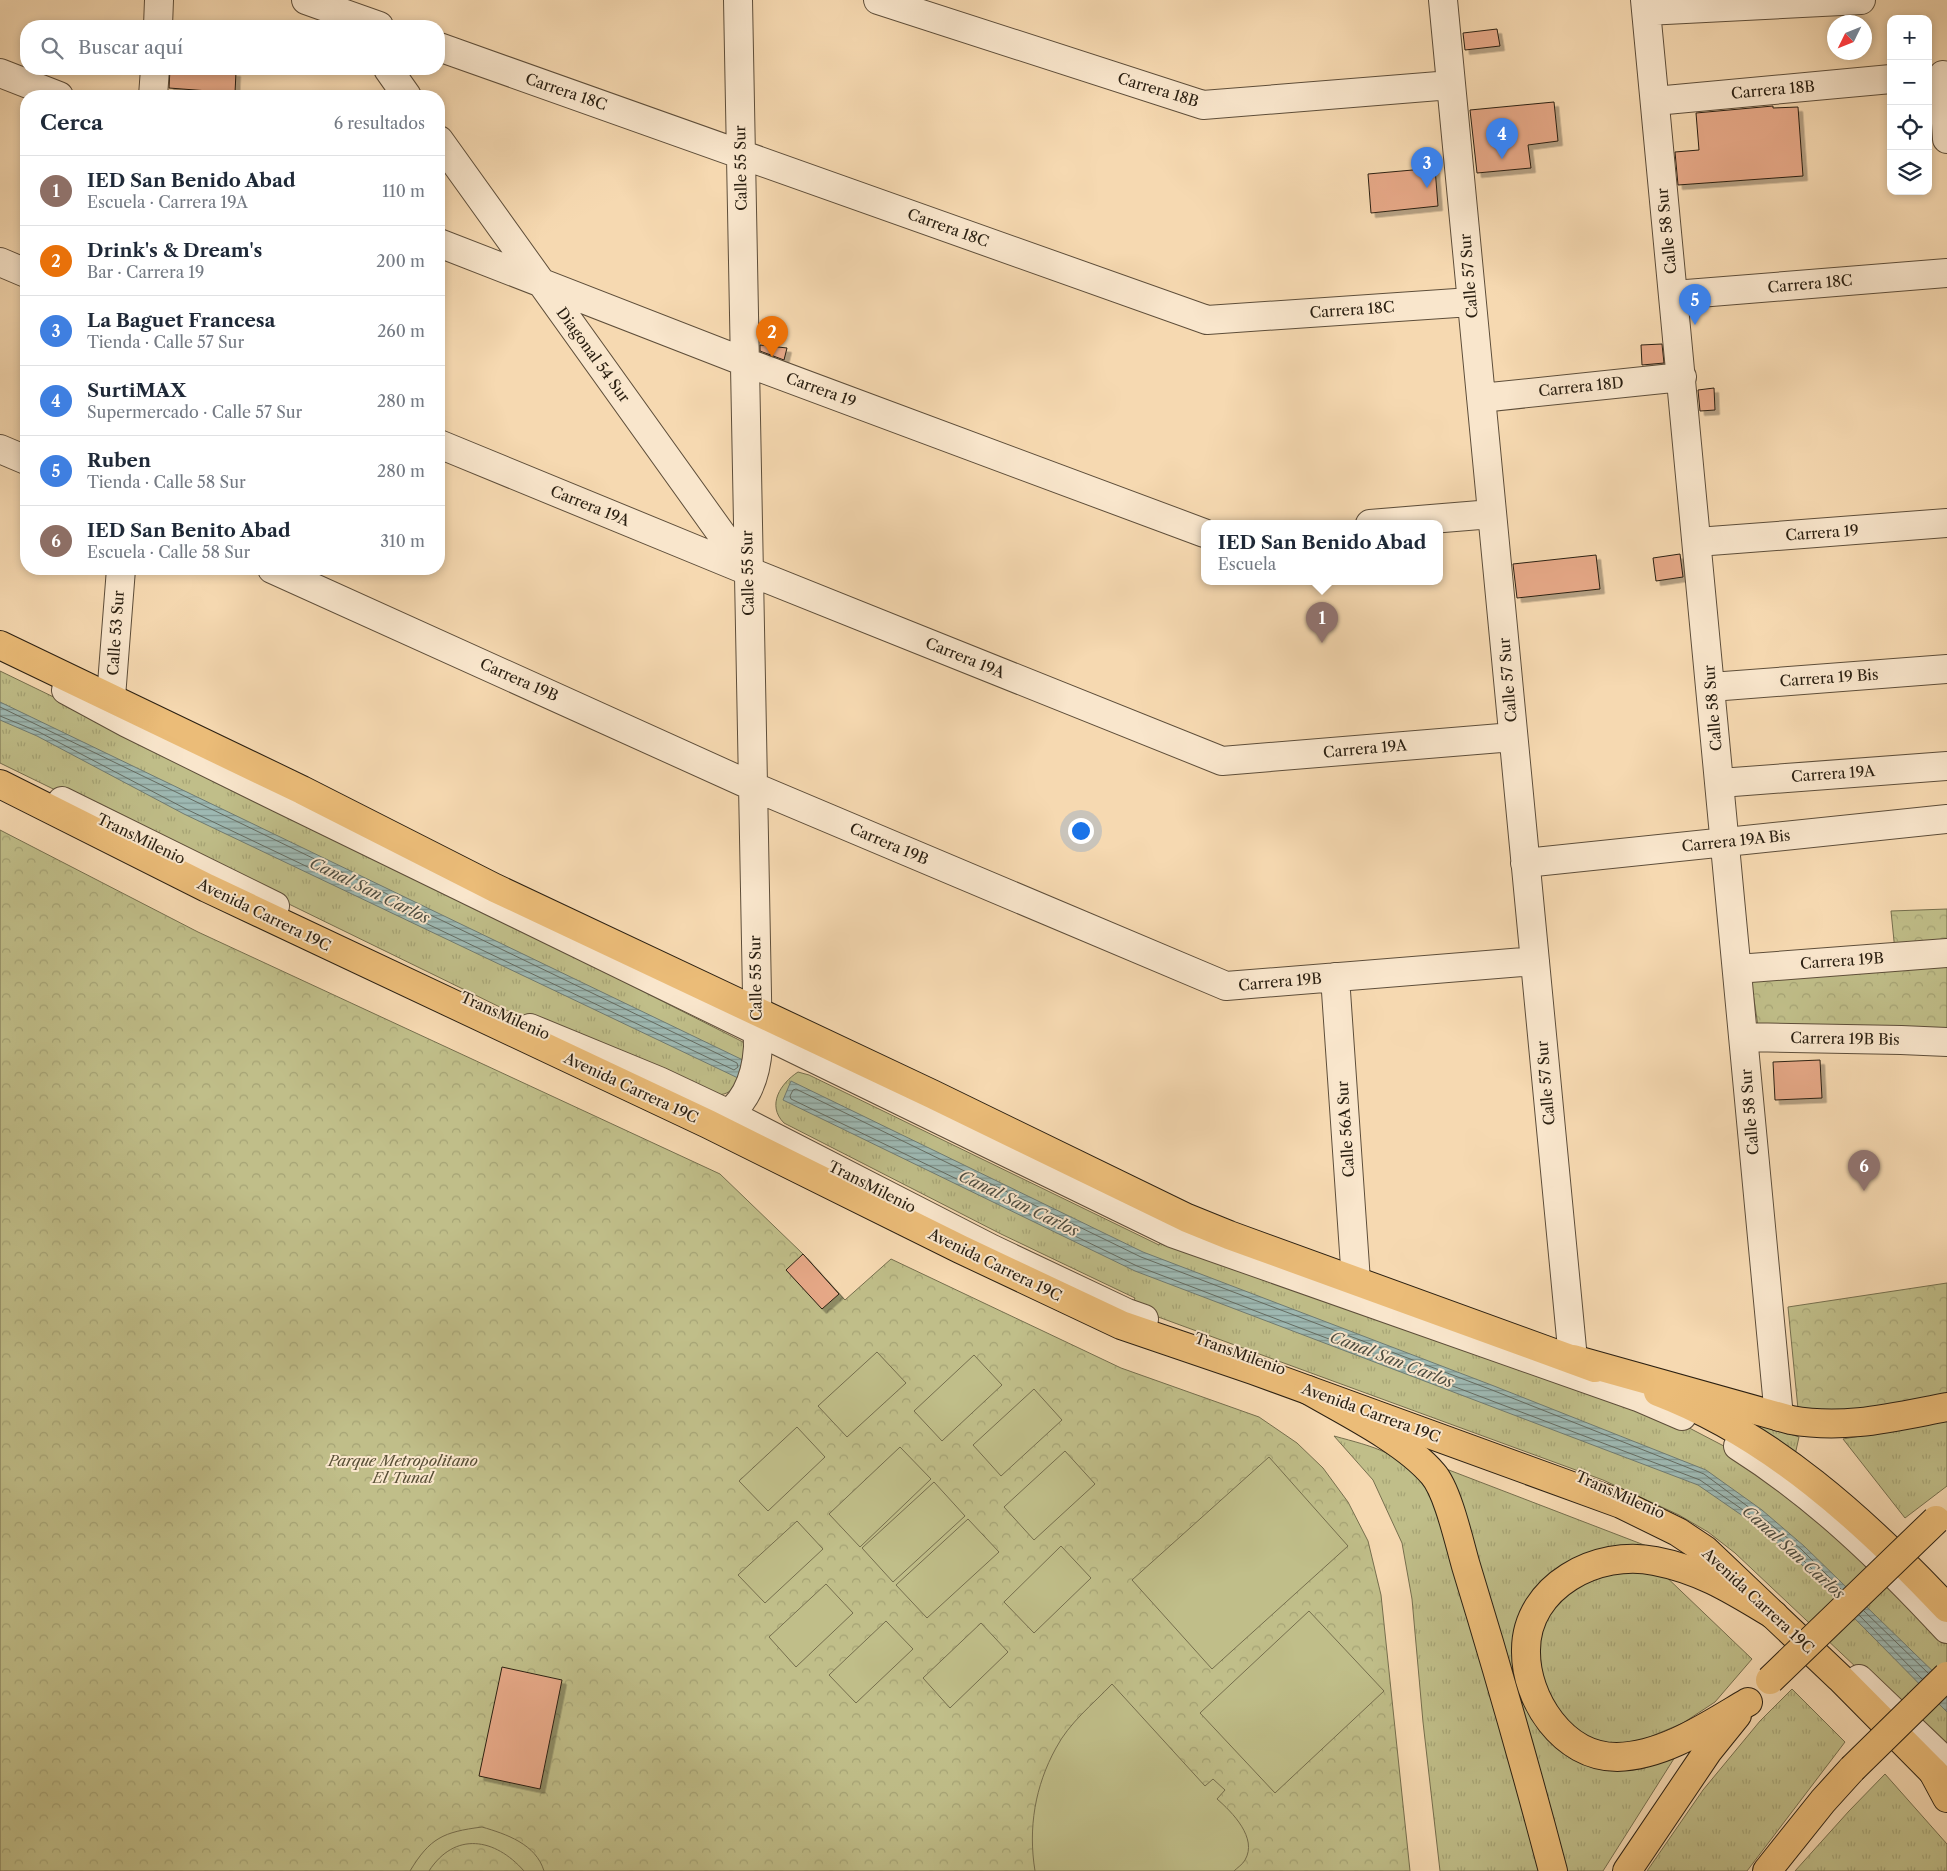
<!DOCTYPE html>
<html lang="es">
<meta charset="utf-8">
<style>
:root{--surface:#fff;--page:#f6f6f7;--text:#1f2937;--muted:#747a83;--line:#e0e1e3;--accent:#ea580c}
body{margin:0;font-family:"Libre Caslon Text",serif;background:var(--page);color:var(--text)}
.controls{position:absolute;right:15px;top:15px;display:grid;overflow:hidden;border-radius:10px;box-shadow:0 2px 8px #0003}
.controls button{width:45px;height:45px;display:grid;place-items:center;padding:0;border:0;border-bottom:1px solid var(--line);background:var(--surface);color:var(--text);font:25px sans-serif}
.compass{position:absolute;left:1827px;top:15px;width:45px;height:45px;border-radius:50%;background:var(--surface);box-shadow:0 2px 8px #0003;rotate:227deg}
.you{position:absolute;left:1080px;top:830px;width:18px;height:18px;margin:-12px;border:4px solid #fff;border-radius:50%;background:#1a73e8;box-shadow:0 0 0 8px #1a73e833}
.badge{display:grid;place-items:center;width:32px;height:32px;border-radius:50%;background:var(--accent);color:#fff;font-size:16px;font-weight:700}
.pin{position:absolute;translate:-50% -41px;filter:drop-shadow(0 1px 2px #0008)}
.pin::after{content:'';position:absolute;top:26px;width:18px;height:15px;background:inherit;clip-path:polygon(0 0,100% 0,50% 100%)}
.popup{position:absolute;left:1201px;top:520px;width:242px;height:65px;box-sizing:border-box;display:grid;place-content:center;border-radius:10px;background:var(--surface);filter:drop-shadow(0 1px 4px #0005);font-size:16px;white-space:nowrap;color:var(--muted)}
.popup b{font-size:19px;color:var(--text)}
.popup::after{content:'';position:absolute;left:50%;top:100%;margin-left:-10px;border:10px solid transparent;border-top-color:var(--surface)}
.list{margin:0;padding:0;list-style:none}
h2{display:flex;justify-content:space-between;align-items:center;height:65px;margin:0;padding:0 20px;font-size:21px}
h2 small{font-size:16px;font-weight:400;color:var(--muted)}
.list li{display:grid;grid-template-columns:32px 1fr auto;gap:15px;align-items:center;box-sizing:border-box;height:70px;padding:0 20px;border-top:1px solid var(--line)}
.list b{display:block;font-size:19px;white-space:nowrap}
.list p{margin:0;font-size:16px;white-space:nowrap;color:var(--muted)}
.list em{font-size:16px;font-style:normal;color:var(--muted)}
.icon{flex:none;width:28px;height:28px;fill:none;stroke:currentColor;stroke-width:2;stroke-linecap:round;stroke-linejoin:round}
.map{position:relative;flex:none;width:1947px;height:1871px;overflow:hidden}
.search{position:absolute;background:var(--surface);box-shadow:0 2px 8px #0003;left:20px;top:20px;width:425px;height:55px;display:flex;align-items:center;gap:12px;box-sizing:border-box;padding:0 18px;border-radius:20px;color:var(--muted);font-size:19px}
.panel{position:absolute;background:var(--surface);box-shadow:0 2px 8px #0003;left:20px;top:90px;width:425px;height:485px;border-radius:20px}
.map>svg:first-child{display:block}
.grass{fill:url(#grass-tufts);stroke:#766f4e}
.forest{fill:url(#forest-crowns);stroke:#766f4e}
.garden{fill:#c0be89;stroke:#766f4e}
.water{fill:url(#water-rules);stroke:#707c73}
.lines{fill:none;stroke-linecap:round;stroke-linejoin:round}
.shore{stroke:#646c62;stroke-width:1}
.building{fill:#e7a988;stroke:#2b2012;filter:url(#shadow)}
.minor-casing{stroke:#5e4e3a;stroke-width:30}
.major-casing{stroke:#2b2012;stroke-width:30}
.highway-casing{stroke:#2b2012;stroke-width:30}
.minor{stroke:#f9e6cc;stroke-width:28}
.major{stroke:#ebbc78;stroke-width:28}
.highway{stroke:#ebbc78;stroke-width:28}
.highway-bridge-casing{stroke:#2b2012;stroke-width:30;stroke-linecap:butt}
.highway-bridge{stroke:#ebbc78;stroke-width:28}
.labels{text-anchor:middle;stroke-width:4;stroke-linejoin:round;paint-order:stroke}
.street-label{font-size:15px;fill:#2b2012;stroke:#f9e6cc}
.park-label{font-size:15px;font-style:italic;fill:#584f36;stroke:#f9e6cc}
.water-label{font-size:16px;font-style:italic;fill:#4e4e42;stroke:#f9e6cc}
</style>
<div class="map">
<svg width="1947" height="1871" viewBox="0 0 1947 1871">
<defs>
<pattern id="grass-tufts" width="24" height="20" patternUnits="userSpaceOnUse" patternTransform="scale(1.25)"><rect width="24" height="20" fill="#c0be89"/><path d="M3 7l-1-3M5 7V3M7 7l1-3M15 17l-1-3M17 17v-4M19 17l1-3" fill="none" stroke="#a5a375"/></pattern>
<pattern id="forest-crowns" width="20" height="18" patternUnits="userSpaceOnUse" patternTransform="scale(1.25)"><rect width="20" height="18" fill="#c0be89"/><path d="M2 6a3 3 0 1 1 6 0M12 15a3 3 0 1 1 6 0" fill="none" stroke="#a5a375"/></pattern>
<pattern id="water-rules" width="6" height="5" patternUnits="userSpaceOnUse" patternTransform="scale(1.25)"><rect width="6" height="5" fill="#9eb9b3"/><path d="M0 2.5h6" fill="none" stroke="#819690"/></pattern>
<filter id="shadow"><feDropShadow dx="4.5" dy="4.5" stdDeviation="0" flood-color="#0004"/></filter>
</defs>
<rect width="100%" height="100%" fill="#f6d9b1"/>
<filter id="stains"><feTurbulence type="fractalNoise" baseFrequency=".004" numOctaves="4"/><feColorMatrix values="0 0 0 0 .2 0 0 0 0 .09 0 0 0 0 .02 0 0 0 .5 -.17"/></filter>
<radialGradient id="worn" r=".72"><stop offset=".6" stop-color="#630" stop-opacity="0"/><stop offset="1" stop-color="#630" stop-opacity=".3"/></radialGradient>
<path class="grass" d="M0,671l231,112 512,259c5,14 -3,48 -19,52 -3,1 -8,0 -12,1l-91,-42 -113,-42 -508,-248z
M798,1072l11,3 350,170 5,-10 508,184 71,37 204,179v118l-212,-200 -27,-21 -29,-17 -76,-35 -472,-173 4,-9 -134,-64 -217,-111c-18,-18 -3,-40 14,-51z
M1730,1414l69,23 -4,18z
M1947,1421v65l-42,32 -62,-79z
M1334,1436c40,11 67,16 92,52 6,9 10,21 15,32l101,351h-102l-17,-149 -11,-123 -10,-56 -29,-63z
M1441,1467l211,81 -53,4 -82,88 58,118 32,12 35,-1 33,-12 -72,114h-40z
M1658,1569l94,90 -37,43 -32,21 -55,23 -30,-2 -29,-18 -21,-25 -13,-35 9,-54 51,-39z
M1792,1689l53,53 -98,129h-100l56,-81 57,-69z
M1885,1774l62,70v27h-152l54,-60z"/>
<path class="forest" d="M0,830l198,102 522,242 83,80 42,46 46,-41 230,109 138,49 38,26 26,25 25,34 20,39 13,54 29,276h-1410z
M1947,909v126l-189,-9 -8,-53 146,-12 -5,-50z
M1947,1283v113l-82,18 -67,-5 -10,-102z"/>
<path class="garden" d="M877,1352l29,31 -59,54 -29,-31z
M974,1355l28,30 -60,56 -28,-30z
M1034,1389l28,31 -61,56 -28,-31z
M797,1427l28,30 -57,54 -29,-30z
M900,1447l31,32 -71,68 -31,-33z
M1065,1451l30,33 -61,56 -30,-33z
M1269,1457l79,89 -136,123 -80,-89z
M934,1482l31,34 -72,66 -31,-34z
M968,1519l31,33 -72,66 -31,-33z
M797,1521l26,28 -58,54 -27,-28z
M1061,1546l30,32 -57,55 -30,-31z
M826,1584l27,29 -57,54 -27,-30z
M1309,1611l75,80 -109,102 -75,-80z
M886,1621l27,28 -57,54 -27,-28z
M981,1623l27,29 -58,56 -27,-30z
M1112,1684l93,102 8,-7 12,11 -8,9c15,13 41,39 28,61 -2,4 -8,8 -11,11h-199c-7,-43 0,-85 21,-123 13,-25 37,-44 56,-64z
M482,1827c24,7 54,17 62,44h-20c-29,-33 -69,-40 -95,0h-19c20,-33 33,-39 72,-44z"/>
<path class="water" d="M0,702l745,359 -7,17 -554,-264 -147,-78 -37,-16z
M791,1081l352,171 351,134 212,84 56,40 42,36 143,139v27l-154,-156 -40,-33 -55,-38 -563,-214 -352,-171z"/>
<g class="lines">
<path class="shore" d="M0,707l737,356 1,4 -4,3 -548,-261 -147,-77 -39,-16
M1837,1594l-41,-41 -40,-34 -56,-39 -563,-214 -346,-167 -1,-3 3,-6 3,-1 345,168 351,133 212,84 54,40 43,35 41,41
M1864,1611l64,62
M1859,1615l63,64"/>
</g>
<path class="building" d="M1497,29l3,17 -35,4 -2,-17z
M170,69l66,3 -1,21 -66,-5z
M1554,102l4,39 -30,4 3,23 -54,5 -7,-63z
M1773,106v2l25,-1 5,69 -125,9 -3,-33 24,-2 -3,-37z
M1435,168l3,38 -67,7 -3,-39z
M1662,344l2,19 -22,2 -1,-20z
M760,345l27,3 -3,12 -24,-9z
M1714,388l1,22 -15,1 -2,-21z
M1680,554l3,23 -27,4 -3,-23z
M1596,555l4,34 -83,9 -4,-34z
M1820,1060l2,38 -47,2 -2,-38z
M803,1254l36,40 -17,15 -36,-39z
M502,1667l60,13 -22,109 -61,-13z"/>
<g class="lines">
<defs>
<path id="minor" d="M306,0l73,26
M878,0l325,105 248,-20
M1443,0l130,1359
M1645,0l134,1417
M1646,11l215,-11
M158,26l1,-26
M439,47l768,273 264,-18
M388,69l19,27
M0,73l59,23
M1943,75l4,64
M153,96l2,-27
M1655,101l236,-22
M439,140l309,431
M439,243l306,119 459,171
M0,262l26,11
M1674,295l273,-22
M1481,398l201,-21
M439,444l309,127 474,190 291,-24
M0,449l26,11
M1370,524l122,-10
M1697,542l250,-19
M272,569l480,217 474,200 309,-25
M1711,687l236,-18
M66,690l61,33 152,75 893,435 466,164 44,19
M111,697l10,-128
M1720,783l227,-17
M62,801l213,105
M1525,863l422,-44
M1737,969l210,-16
M1335,977l21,304
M530,1028l129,53 70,33 263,135 135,64 17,6
M1743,1037l158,3 46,2
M716,1122c29,-15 40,-43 42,-75l-20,-1047
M1738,1446c79,50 146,115 209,183
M1859,1679l88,84"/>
<path id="major" d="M0,645l302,145 193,98 437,206 255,124 42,17 366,133
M0,784l207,104 501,236 252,125 161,76 132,45 368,134 57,28 27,18 135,128 107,108
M1658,1392c113,43 207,129 289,216"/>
<path id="highway" d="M1573,1359l218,61c54,10 103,-3 156,-13
M1308,1390c38,22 97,51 125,84 15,17 26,68 33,92 31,101 60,203 87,305
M1748,1702c-39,23 -84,54 -131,55 -54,0 -92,-58 -91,-107 0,-64 72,-101 129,-89 47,9 79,30 119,54
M1933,1772l14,26
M1627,1871l81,-120 29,-36
M1767,1871l56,-70 29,-32"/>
</defs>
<use href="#minor" class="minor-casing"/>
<use href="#major" class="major-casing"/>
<use href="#highway" class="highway-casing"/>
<use href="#minor" class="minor"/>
<use href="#major" class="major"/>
<use href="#highway" class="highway"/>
<defs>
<path id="highway-bridge" d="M1770,1680l166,-160
M1852,1769l95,-93"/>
</defs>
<use href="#highway-bridge" class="highway-bridge-casing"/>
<use href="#highway-bridge" class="highway-bridge"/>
</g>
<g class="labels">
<g class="street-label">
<text transform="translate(1158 90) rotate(17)" y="5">Carrera 18B</text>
<text transform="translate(1773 90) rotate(-5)" y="5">Carrera 18B</text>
<text transform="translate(566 92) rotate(19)" y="5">Carrera 18C</text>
<text transform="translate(741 168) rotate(-91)" y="5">Calle 55 Sur</text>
<text transform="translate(948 228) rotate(20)" y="5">Carrera 18C</text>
<text transform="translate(1667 231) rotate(-96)" y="5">Calle 58 Sur</text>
<text transform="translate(1469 276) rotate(-95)" y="5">Calle 57 Sur</text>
<text transform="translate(1810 284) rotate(-5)" y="5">Carrera 18C</text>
<text transform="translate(1352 310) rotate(-4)" y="5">Carrera 18C</text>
<text transform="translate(593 355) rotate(54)" y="5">Diagonal 54 Sur</text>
<text transform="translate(1581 387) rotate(-6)" y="5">Carrera 18D</text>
<text transform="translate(821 390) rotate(20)" y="5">Carrera 19</text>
<text transform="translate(590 506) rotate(22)" y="5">Carrera 19A</text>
<text transform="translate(1822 533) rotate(-4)" y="5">Carrera 19</text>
<text transform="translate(748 573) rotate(-91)" y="5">Calle 55 Sur</text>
<text transform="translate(116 633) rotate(-86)" y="5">Calle 53 Sur</text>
<text transform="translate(965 658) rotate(22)" y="5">Carrera 19A</text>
<text transform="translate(1829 678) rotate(-4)" y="5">Carrera 19 Bis</text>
<text transform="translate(519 680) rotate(24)" y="5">Carrera 19B</text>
<text transform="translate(1508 680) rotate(-95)" y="5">Calle 57 Sur</text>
<text transform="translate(1713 708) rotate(-95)" y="5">Calle 58 Sur</text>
<text transform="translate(1365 749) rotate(-5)" y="5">Carrera 19A</text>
<text transform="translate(1833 774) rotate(-4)" y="5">Carrera 19A</text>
<text transform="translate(141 839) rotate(26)" y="5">TransMilenio</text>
<text transform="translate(1736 841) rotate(-6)" y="5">Carrera 19A Bis</text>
<text transform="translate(889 844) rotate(23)" y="5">Carrera 19B</text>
<text transform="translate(264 915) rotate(26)" y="5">Avenida Carrera 19C</text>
<text transform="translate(1842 961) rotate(-4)" y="5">Carrera 19B</text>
<text transform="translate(756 978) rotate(-91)" y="5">Calle 55 Sur</text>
<text transform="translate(1280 982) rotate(-5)" y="5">Carrera 19B</text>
<text transform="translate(505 1016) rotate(24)" y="5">TransMilenio</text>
<text transform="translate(1845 1039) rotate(1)" y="5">Carrera 19B Bis</text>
<text transform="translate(1546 1083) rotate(-95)" y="5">Calle 57 Sur</text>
<text transform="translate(631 1088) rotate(25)" y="5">Avenida Carrera 19C</text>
<text transform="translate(1750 1112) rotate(-95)" y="5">Calle 58 Sur</text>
<text transform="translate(1346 1129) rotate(-94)" y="5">Calle 56A Sur</text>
<text transform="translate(872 1187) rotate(27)" y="5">TransMilenio</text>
<text transform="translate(995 1265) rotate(26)" y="5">Avenida Carrera 19C</text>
<text transform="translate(1240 1354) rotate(20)" y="5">TransMilenio</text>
<text transform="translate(1371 1413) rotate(20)" y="5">Avenida Carrera 19C</text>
<text transform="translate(1620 1495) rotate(24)" y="5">TransMilenio</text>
<text transform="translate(1758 1601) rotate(43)" y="5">Avenida Carrera 19C</text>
</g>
<g class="park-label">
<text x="403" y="1466">Parque Metropolitano<tspan x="403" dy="17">El Tunal</tspan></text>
</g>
<g class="water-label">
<text transform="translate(370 890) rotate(26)" y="6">Canal San Carlos</text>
<text transform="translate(1019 1203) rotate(26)" y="6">Canal San Carlos</text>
<text transform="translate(1392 1359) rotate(21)" y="6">Canal San Carlos</text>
<text transform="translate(1794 1552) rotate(42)" y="6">Canal San Carlos</text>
</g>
</g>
<rect width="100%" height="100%" filter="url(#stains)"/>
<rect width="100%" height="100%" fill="url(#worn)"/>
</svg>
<div class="controls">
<button>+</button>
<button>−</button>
<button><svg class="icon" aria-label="locate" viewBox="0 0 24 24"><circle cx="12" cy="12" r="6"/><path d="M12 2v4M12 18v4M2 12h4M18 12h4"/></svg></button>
<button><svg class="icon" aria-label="layers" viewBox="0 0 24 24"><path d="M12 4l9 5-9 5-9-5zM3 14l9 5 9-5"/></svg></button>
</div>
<svg class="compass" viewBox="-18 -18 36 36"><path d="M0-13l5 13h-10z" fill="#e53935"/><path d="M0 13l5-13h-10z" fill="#747a83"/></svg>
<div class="you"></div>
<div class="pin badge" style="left:1322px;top:643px;background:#8d6e63">1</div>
<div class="popup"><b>IED San Benido Abad</b>Escuela</div>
<div class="pin badge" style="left:772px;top:357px;background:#e8710a">2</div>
<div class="pin badge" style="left:1427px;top:188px;background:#3f7fe0">3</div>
<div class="pin badge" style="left:1502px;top:159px;background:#3f7fe0">4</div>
<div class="pin badge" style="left:1695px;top:325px;background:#3f7fe0">5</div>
<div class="pin badge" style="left:1864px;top:1191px;background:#8d6e63">6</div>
<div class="search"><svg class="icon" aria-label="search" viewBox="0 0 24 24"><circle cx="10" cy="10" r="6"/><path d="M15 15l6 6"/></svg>Buscar aquí</div>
<section class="panel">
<h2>Cerca<small>6 resultados</small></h2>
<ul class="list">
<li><span class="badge" style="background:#8d6e63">1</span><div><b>IED San Benido Abad</b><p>Escuela · Carrera 19A</p></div><em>110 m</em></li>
<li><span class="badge" style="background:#e8710a">2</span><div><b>Drink's &amp; Dream's</b><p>Bar · Carrera 19</p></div><em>200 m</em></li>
<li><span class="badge" style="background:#3f7fe0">3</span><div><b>La Baguet Francesa</b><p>Tienda · Calle 57 Sur</p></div><em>260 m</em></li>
<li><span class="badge" style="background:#3f7fe0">4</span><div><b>SurtiMAX</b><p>Supermercado · Calle 57 Sur</p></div><em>280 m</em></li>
<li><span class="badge" style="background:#3f7fe0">5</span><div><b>Ruben</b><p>Tienda · Calle 58 Sur</p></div><em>280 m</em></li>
<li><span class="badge" style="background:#8d6e63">6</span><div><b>IED San Benito Abad</b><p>Escuela · Calle 58 Sur</p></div><em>310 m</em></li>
</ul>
</section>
</div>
